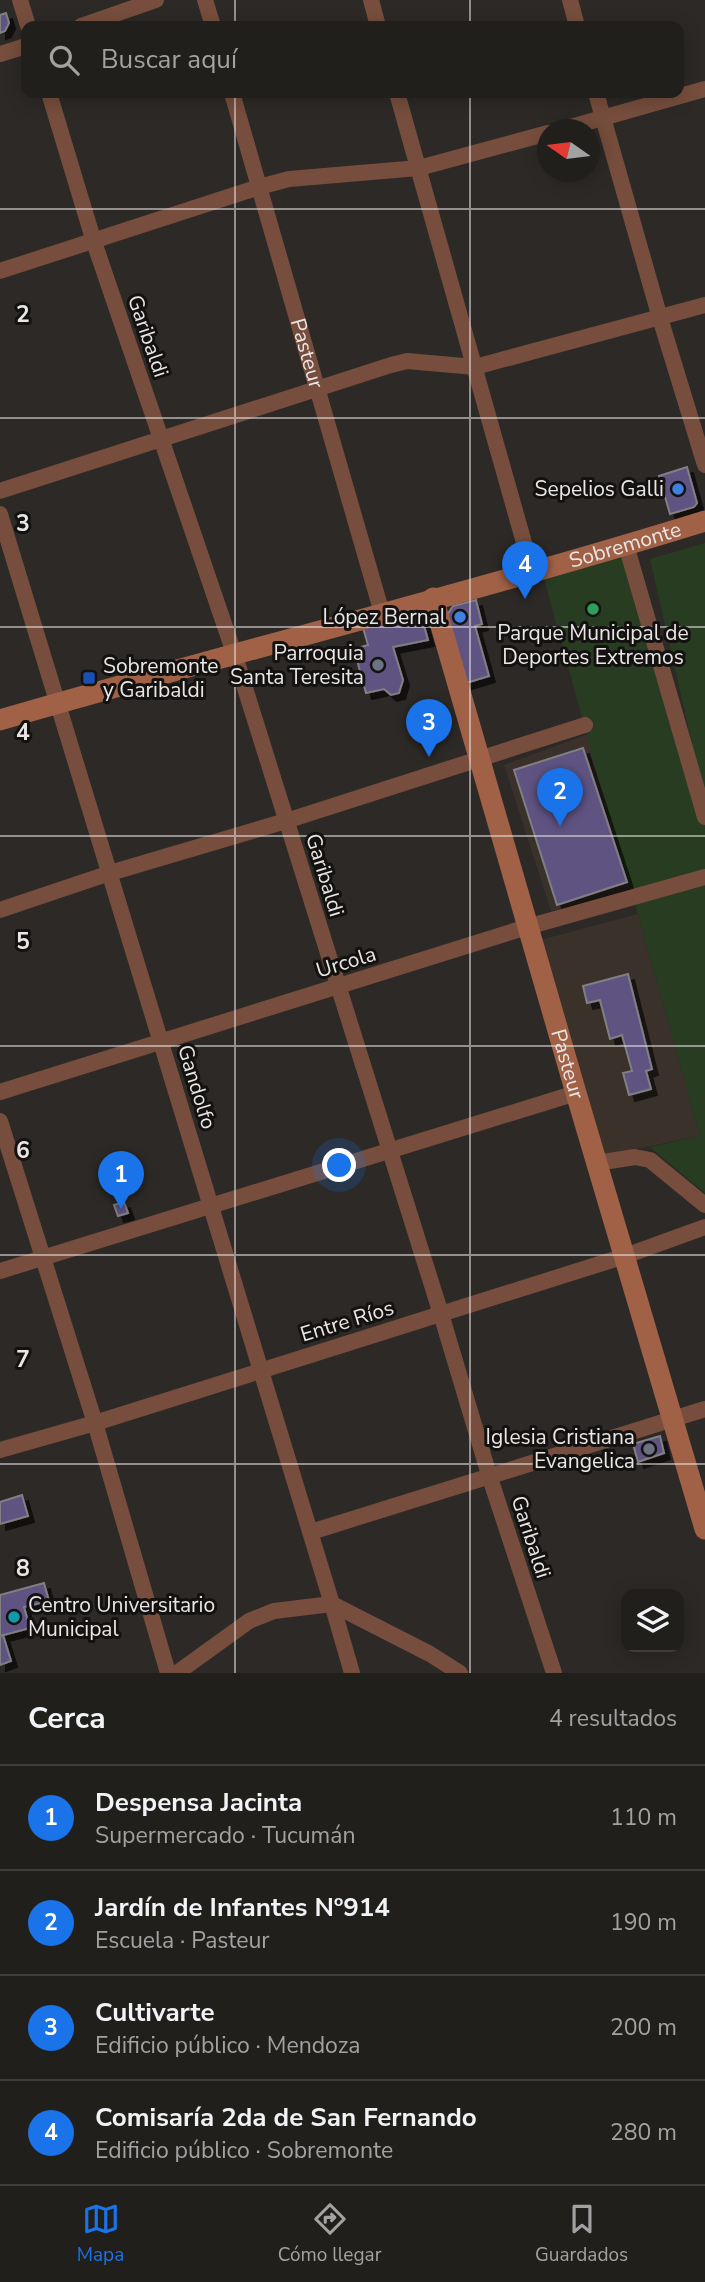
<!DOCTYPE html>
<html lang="es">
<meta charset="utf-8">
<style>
:root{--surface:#211f1c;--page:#292725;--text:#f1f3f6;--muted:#a2a2a3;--line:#3e3d3b;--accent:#1a73e8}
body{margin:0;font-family:"Nunito Sans",sans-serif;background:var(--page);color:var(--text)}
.controls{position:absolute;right:21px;bottom:21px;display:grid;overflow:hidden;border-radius:14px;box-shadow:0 4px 18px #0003}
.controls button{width:63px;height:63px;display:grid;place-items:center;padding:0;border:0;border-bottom:2px solid var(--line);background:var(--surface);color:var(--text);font:35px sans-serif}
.compass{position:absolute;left:537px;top:119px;width:63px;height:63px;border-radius:50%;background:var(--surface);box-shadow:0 4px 18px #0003;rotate:284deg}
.you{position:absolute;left:340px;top:1166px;width:24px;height:24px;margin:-18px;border:5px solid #fff;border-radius:50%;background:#1a73e8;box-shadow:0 0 0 10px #1a73e833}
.badge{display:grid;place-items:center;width:46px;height:46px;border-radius:50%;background:var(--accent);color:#fff;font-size:23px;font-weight:700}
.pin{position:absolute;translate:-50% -58px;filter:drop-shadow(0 2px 4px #0008)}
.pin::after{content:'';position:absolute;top:37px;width:24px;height:21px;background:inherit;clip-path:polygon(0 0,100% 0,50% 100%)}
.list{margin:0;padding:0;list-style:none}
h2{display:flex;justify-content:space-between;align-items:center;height:91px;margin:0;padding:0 28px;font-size:30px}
h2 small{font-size:23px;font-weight:400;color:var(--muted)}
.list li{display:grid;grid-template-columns:46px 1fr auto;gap:21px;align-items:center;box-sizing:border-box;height:105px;padding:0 28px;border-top:2px solid var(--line)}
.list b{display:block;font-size:26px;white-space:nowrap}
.list p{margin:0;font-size:23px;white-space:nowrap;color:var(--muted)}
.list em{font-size:23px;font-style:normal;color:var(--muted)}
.icon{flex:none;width:38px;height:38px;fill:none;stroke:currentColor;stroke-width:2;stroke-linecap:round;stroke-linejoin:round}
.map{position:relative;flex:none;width:705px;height:1673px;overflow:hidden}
.search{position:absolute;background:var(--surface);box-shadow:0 4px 18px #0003;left:21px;right:21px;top:21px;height:77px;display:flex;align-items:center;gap:18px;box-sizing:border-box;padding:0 24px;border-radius:14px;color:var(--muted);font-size:26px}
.sheet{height:511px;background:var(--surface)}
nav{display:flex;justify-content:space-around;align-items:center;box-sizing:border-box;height:98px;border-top:2px solid var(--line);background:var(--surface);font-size:19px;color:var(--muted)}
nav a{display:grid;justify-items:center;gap:4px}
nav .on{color:var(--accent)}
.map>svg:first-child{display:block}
.built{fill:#3a312b}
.green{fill:#283c22}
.building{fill:#5e5282;stroke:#807f83;stroke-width:2;filter:url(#shadow)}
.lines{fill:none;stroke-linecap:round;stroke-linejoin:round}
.street{stroke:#774e3d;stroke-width:16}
.secondary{stroke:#a16146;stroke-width:21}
.grid{fill:none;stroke:#e9e6e5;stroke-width:2;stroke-opacity:0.55}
.shop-dot{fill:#3f7fe0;stroke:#131211;stroke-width:2.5}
.leisure-dot{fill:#2e9e5b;stroke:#131211;stroke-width:2.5}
.worship-dot{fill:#6b7280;stroke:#131211;stroke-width:2.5}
.transit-dot{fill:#1a4fb4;stroke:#131211;stroke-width:2.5}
.culture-dot{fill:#0f9aa8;stroke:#131211;stroke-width:2.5}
.labels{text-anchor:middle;stroke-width:6;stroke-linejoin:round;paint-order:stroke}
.street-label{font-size:21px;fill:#e9e6e5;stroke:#131211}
.poi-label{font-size:21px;fill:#e9e6e5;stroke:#131211;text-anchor:end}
.grid-label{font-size:23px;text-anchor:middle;font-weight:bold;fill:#e9e6e5;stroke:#131211;stroke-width:6;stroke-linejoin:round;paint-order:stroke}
</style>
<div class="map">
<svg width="705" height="1673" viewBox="0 0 705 1673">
<defs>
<filter id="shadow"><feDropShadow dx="6" dy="6" stdDeviation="0" flood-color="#0009"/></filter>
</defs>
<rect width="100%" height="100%" fill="#2c2926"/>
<path class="built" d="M588,734l39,148 4,7 -80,22 -47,-146z
M638,914l62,222 -98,20 -62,-216z"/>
<path class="green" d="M705,543v258l-55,-242z
M628,551l77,266v376l-55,-46 50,-11 -69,-247 -4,-7 -84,-307z"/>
<path class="building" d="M6,13l3,10 -4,8 -5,2v-18z
M687,467l10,36 -3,4 -24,7 -11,-38z
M476,600l6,24 -7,2 14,50 -23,7 -19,-68 6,-9z
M420,611l8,29 -35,7 10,33 -4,13 -8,2 -7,-6 -18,4 -12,-44 14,-4 -5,-17z
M583,748l44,134 -70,23 -43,-135z
M628,974l24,95 -6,2 5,18 -22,6 -6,-22 9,-2 -10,-36 -12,4 -10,-39 -13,3 -4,-17z
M124,1202l4,11 -10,3 -4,-11z
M660,1436l4,17 -26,9 -5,-18z
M22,1495l6,21 -28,8v-22z
M44,1583l5,18 -25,6 6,21 -30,8v-41z
M3,1635l8,26 -11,4v-29z"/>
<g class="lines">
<g class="street">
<path d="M20,0l8,26"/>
<path d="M205,0l8,26"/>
<path d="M371,0l7,26"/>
<path d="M570,0l7,26"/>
<path d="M81,26l75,-26"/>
<path d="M0,54l26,-8"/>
<path d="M49,93l45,149 140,411 207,661 49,164 64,195"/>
<path id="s1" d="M232,93l150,520"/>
<path d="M397,93l135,478"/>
<path d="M596,93l64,225 45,147"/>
<path d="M560,130l145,-41"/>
<path d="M0,271l259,-84 30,-8 130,-11 129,-35"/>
<path d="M0,491l391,-126 16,-4 68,6 230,-62"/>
<path d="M0,514l332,1090 20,69"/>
<path d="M626,545l79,272"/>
<path d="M0,910l110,-37 176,-52 299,-96"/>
<path d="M0,1092l527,-165 178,-50"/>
<path d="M0,1121l95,302 73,250"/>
<path d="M597,1163l38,-6 15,3 55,45"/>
<path d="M0,1271l576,-178"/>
<path d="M0,1450l95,-27 530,-167 80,-29"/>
<path d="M311,1532l394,-123"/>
<path d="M177,1673l72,-52 25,-10 58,-7 98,50 30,19"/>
</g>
<g class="secondary">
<path id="s2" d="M433,598l143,495 129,436"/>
<path id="s3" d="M0,720c234,-68 472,-127 705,-199"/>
</g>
</g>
<path class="grid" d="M235,0v26M470,0v26M235,93v1580M470,93v1580M0,209h705M0,418h705M0,627h705M0,836h705M0,1046h705M0,1255h705M0,1464h705"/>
<g class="shop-dot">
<circle cx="678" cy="489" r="7"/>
<circle cx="460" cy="617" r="7"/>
</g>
<circle class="leisure-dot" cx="593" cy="609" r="7"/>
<g class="worship-dot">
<circle cx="378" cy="665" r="7"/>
<circle cx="649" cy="1449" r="7"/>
</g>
<rect class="transit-dot" x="82" y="671" width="14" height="14" rx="3.5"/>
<circle class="culture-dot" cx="14" cy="1617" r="7"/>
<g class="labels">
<g class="street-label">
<text transform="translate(148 336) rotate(71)" y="7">Garibaldi</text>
<text dy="7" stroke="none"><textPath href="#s1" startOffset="271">Pasteur</textPath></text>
<text dy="7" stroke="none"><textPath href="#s3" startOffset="649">Sobremonte</textPath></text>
<text transform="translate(325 875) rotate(73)" y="7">Garibaldi</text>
<text transform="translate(346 962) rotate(-17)" y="7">Urcola</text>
<text dy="7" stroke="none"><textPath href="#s2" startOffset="485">Pasteur</textPath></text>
<text transform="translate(197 1087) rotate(73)" y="7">Gandolfo</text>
<text transform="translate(347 1321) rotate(-17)" y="7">Entre Ríos</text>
<text transform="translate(531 1537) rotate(72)" y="7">Garibaldi</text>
</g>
<g class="poi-label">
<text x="664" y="496">Sepelios Galli</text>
<text x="446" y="624">López Bernal</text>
<text x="593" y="640" text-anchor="middle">Parque Municipal de<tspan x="593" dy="24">Deportes Extremos</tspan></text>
<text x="364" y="660">Parroquia<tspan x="364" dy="24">Santa Teresita</tspan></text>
<text x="103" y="673" text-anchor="start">Sobremonte<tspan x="103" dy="24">y Garibaldi</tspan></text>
<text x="635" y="1444">Iglesia Cristiana<tspan x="635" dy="24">Evangelica</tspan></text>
<text x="28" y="1612" text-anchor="start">Centro Universitario<tspan x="28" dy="24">Municipal</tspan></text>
</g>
</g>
<g class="grid-label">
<text x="23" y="322">2</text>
<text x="23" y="531">3</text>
<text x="23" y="740">4</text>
<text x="23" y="949">5</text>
<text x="23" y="1158">6</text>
<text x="23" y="1367">7</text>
<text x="23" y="1576">8</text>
</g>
</svg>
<div class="controls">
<button><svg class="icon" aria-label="layers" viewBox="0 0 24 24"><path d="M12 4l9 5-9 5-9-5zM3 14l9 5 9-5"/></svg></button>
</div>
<svg class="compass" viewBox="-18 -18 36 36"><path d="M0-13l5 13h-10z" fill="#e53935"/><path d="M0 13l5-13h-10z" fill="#a2a2a3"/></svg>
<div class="you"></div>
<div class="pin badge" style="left:121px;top:1209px">1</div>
<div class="pin badge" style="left:560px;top:826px">2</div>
<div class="pin badge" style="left:429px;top:757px">3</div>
<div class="pin badge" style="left:525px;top:599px">4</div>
<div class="search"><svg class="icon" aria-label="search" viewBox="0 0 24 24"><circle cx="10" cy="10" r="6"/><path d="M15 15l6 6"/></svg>Buscar aquí</div>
</div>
<section class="sheet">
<h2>Cerca<small>4 resultados</small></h2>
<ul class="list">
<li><span class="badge">1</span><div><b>Despensa Jacinta</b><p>Supermercado · Tucumán</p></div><em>110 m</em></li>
<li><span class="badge">2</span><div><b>Jardín de Infantes Nº914</b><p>Escuela · Pasteur</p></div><em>190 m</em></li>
<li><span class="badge">3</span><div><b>Cultivarte</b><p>Edificio público · Mendoza</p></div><em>200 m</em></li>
<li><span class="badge">4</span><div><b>Comisaría 2da de San Fernando</b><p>Edificio público · Sobremonte</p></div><em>280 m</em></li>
</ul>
</section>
<nav>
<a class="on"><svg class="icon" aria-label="map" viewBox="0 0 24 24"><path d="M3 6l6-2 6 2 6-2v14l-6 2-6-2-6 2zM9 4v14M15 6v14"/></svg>Mapa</a>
<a><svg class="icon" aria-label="directions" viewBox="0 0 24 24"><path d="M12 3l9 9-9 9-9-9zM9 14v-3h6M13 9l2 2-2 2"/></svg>Cómo llegar</a>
<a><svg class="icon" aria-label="saved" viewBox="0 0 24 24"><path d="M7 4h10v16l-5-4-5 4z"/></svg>Guardados</a>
</nav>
